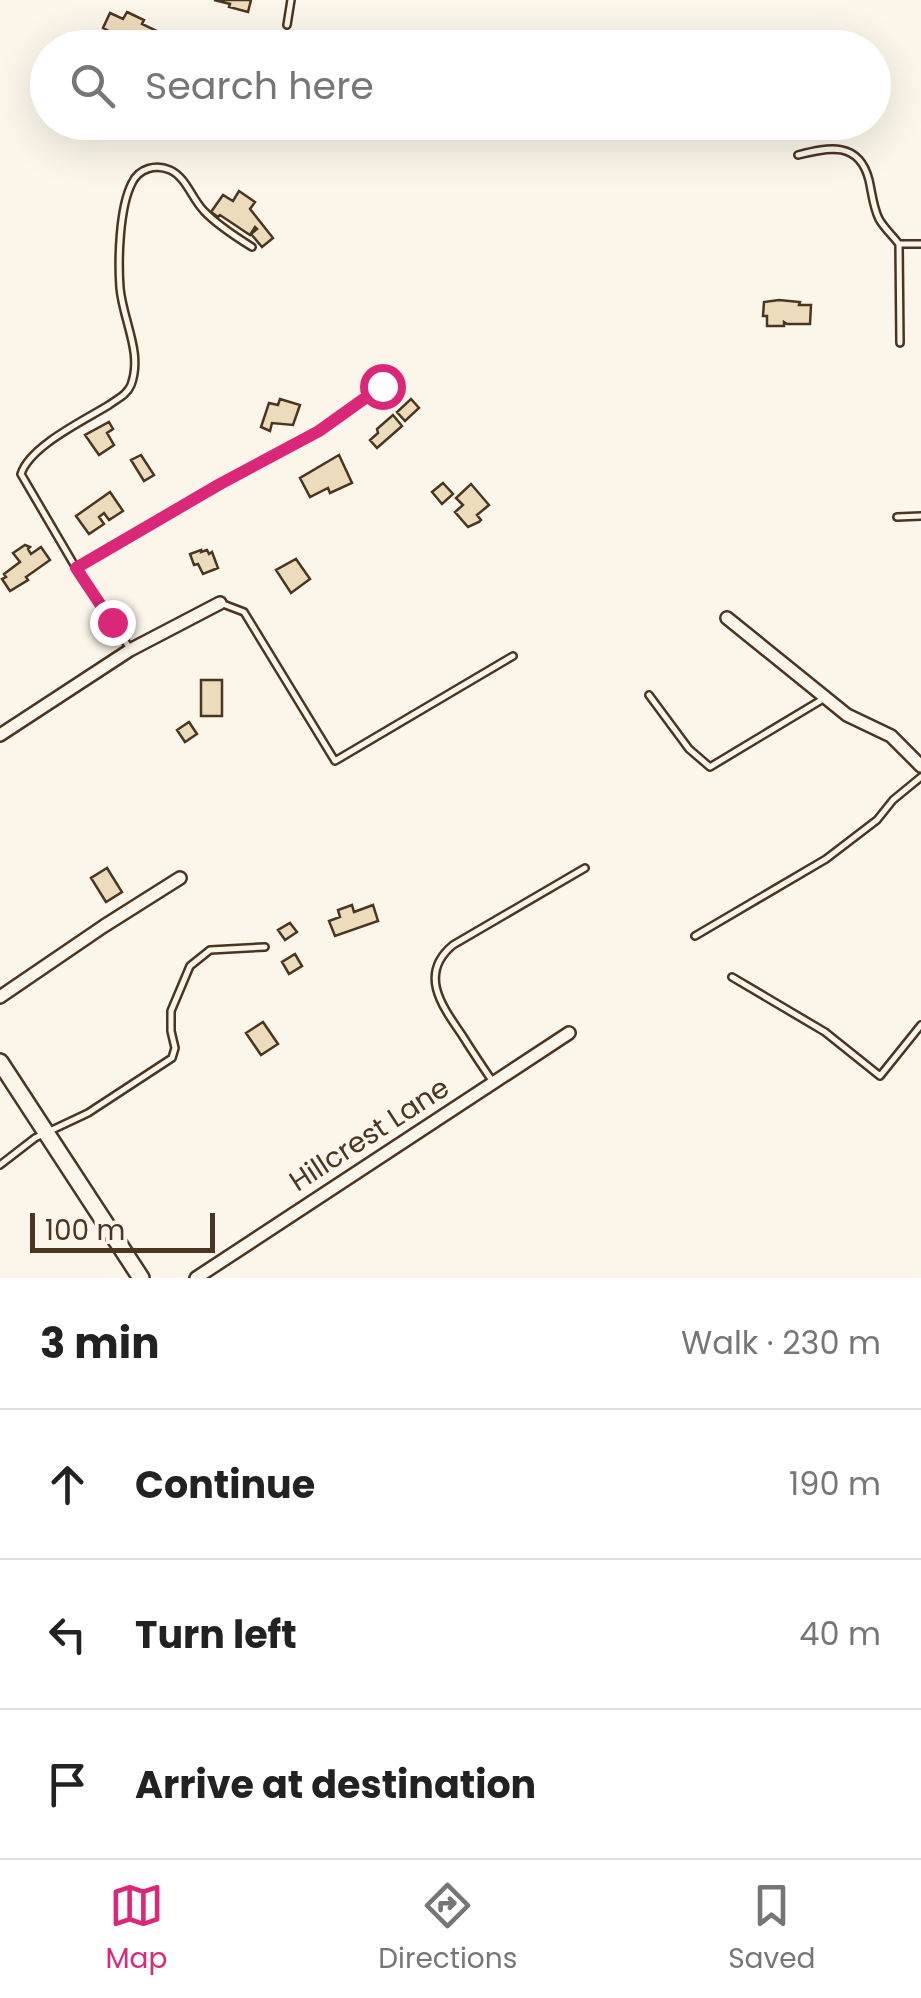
<!DOCTYPE html>
<meta charset="utf-8">
<style>
:root{--surface:#fff;--page:#f6f6f6;--text:#222;--muted:#767676;--line:#e0e0e0;--accent:#db2777}
body{margin:0;font-family:Poppins,sans-serif;background:var(--page);color:var(--text)}
.scale{position:absolute;left:30px;bottom:25px;width:185px;box-sizing:border-box;padding-left:10px;border:5px solid #4a3520;border-top:0;font-size:28px;line-height:35px;white-space:nowrap;color:#4a3520;-webkit-text-stroke:8px #fbf6e9;paint-order:stroke}
.stop{position:absolute;width:30px;height:30px;margin:-22px;border:8px solid #db2777;border-radius:50%;background:#fff}
.stop.end{background:#db2777;border-color:#fff;box-shadow:0 2px 10px #0008}
.list{margin:0;padding:0;list-style:none}
h2{display:flex;justify-content:space-between;align-items:center;height:130px;margin:0;padding:0 40px;font-size:42px}
h2 small{font-size:32px;font-weight:400;color:var(--muted)}
.list li{display:grid;grid-template-columns:65px 1fr auto;gap:30px;align-items:center;box-sizing:border-box;height:150px;padding:0 40px;border-top:2px solid var(--line)}
.list b{display:block;font-size:38px;white-space:nowrap}
.list em{font-size:32px;font-style:normal;color:var(--muted)}
.icon{flex:none;width:55px;height:55px;fill:none;stroke:currentColor;stroke-width:2;stroke-linecap:round;stroke-linejoin:round}
.map{position:relative;flex:none;width:921px;height:1278px;overflow:hidden}
.search{position:absolute;background:var(--surface);box-shadow:0 10px 40px #0002;left:30px;right:30px;top:30px;height:110px;display:flex;align-items:center;gap:25px;box-sizing:border-box;padding:0 35px;border-radius:55px;color:var(--muted);font-size:38px}
.sheet{height:580px;background:var(--surface)}
nav{display:flex;justify-content:space-around;align-items:center;box-sizing:border-box;height:140px;border-top:2px solid var(--line);background:var(--surface);font-size:28px;color:var(--muted)}
nav a{display:grid;justify-items:center;gap:5px}
nav .on{color:var(--accent)}
.map>svg:first-child{display:block}
.building{fill:#ecdcbc;stroke:#4a3520;stroke-width:2.5}
.lines{fill:none;stroke-linecap:round;stroke-linejoin:round}
.service-casing{stroke:#4a3520;stroke-width:10}
.minor-casing{stroke:#4a3520;stroke-width:16}
.secondary-casing{stroke:#4a3520;stroke-width:20}
.service{stroke:#fbf6e9;stroke-width:5}
.minor{stroke:#fbf6e9;stroke-width:11}
.secondary{stroke:#fbf6e9;stroke-width:15}
.route{stroke:#db2777;stroke-width:12}
.labels{text-anchor:middle;stroke-width:8;stroke-linejoin:round;paint-order:stroke}
.street-label{font-size:28px;fill:#4a3520;stroke:#fbf6e9}
</style>
<div class="map">
<svg width="921" height="1278" viewBox="0 0 921 1278">
<rect width="100%" height="100%" fill="#fbf6e9"/>
<path class="building" d="M214,0h37l-3,12 -19,-5 1,-3z
M127,12l17,8 -2,4 17,8 -8,16h-9l-39,-20 7,-15 13,6z
M239,191l16,11 -5,7 23,29 -11,9 -11,-13 6,-5 -2,-2 -5,8 -30,-20 -2,2 -7,-5 12,-17 10,6z
M779,300l21,2 -1,3h12l-1,19h-23l-3,-2v4h-17v-10h-4l1,-14z
M280,399l20,6 -7,20 -21,-2 -2,8 -9,-4 8,-24 9,2z
M411,399l8,9 -14,13 -8,-9z
M393,415l9,11 -25,22 -7,-8 8,-7 -1,-4z
M109,422l4,7 -6,4 7,12 -15,10 -14,-20z
M141,455l13,20 -10,6 -13,-21z
M339,455l13,28 -22,10 -2,-5 -18,9 -10,-19z
M443,483l10,11 -11,10 -10,-12z
M471,484l18,21 -12,10 4,5 -2,2 -11,5 -13,-15 8,-7 -7,-7z
M110,492l13,19 -14,9 -5,-7 -5,4 5,7 -15,10 -13,-18z
M25,545l5,2 -2,2 3,5 10,-7 9,13 -24,17 2,3 -18,11 -8,-12 4,-2 -2,-3 16,-12 -7,-9z
M201,550v2l6,-2 2,4 3,-2 6,16 -15,6 -5,-10 -4,1 -4,-11z
M296,559l14,20 -19,14 -15,-23z
M201,680h21v36h-21z
M189,722l8,12 -12,8 -8,-12z
M107,868l15,24 -16,10 -15,-24z
M352,905l2,7 19,-7 5,16 -43,15 -6,-15 11,-4 -2,-7z
M290,923l7,9 -12,8 -7,-10z
M295,954l7,12 -13,8 -7,-12z
M263,1022l15,22 -17,11 -15,-22z"/>
<g class="lines">
<defs>
<path id="service" d="M287,25l4,-25
M798,155c31,-8 61,-14 71,25 3,13 4,27 10,39 5,9 14,17 20,25
M900,343l-1,-99h22
M897,517l24,-1
M76,568l144,-84 99,-53 63,-45
M223,604l21,8 91,149 178,-105
M129,647l-53,-79 -55,-94c9,-28 62,-53 88,-69 8,-6 18,-10 22,-20 12,-32 -8,-64 -11,-97 -2,-27 -1,-80 12,-105 7,-15 24,-19 38,-13 16,7 22,29 34,41 13,14 32,26 48,36
M649,695l40,54 21,18 113,-68
M695,936l131,-77 51,-39 16,-20 28,-23
M732,977l93,55 55,44 41,-51
M493,1082c-11,-16 -21,-31 -31,-47 -20,-29 -44,-61 -9,-90l132,-77
M0,1165l35,-27 53,-25 84,-55 3,-10 -4,-17v-20l19,-45 20,-16 55,-3"/>
<path id="minor" d="M727,618l120,97 44,21 30,30
M0,735l130,-85 90,-47
M0,997l104,-71 76,-48
M196,1278l373,-245"/>
<path id="secondary" d="M0,1062l141,216"/>
</defs>
<use href="#service" class="service-casing"/>
<use href="#minor" class="minor-casing"/>
<use href="#secondary" class="secondary-casing"/>
<use href="#service" class="service"/>
<use href="#minor" class="minor"/>
<use href="#secondary" class="secondary"/>
</g>
<g class="lines">
<path class="route" d="M112,622l-36,-54 144,-84 99,-53 63,-45"/>
</g>
<g class="labels">
<g class="street-label">
<text transform="translate(369 1134) rotate(-33)" y="10">Hillcrest Lane</text>
</g>
</g>
</svg>
<div class="scale">100 m</div>
<div class="stop" style="left:382px;top:386px"></div>
<div class="stop end" style="left:112px;top:622px"></div>
<div class="search"><svg class="icon" aria-label="search" viewBox="0 0 24 24"><circle cx="10" cy="10" r="6"/><path d="M15 15l6 6"/></svg>Search here</div>
</div>
<section class="sheet">
<h2>3 min<small>Walk · 230 m</small></h2>
<ul class="list">
<li><svg class="icon" aria-label="ahead" viewBox="0 0 24 24"><path d="M12 20V5M6 11l6-6 6 6"/></svg><div><b>Continue</b></div><em>190 m</em></li>
<li><svg class="icon" aria-label="left" viewBox="0 0 24 24"><path d="M17 20v-9H6M10 6l-5 5 5 5"/></svg><div><b>Turn left</b></div><em>40 m</em></li>
<li><svg class="icon" aria-label="arrive" viewBox="0 0 24 24"><path d="M6 21V4h12l-3 4 3 4H6"/></svg><div><b>Arrive at destination</b></div></li>
</ul>
</section>
<nav>
<a class="on"><svg class="icon" aria-label="map" viewBox="0 0 24 24"><path d="M3 6l6-2 6 2 6-2v14l-6 2-6-2-6 2zM9 4v14M15 6v14"/></svg>Map</a>
<a><svg class="icon" aria-label="directions" viewBox="0 0 24 24"><path d="M12 3l9 9-9 9-9-9zM9 14v-3h6M13 9l2 2-2 2"/></svg>Directions</a>
<a><svg class="icon" aria-label="saved" viewBox="0 0 24 24"><path d="M7 4h10v16l-5-4-5 4z"/></svg>Saved</a>
</nav>
